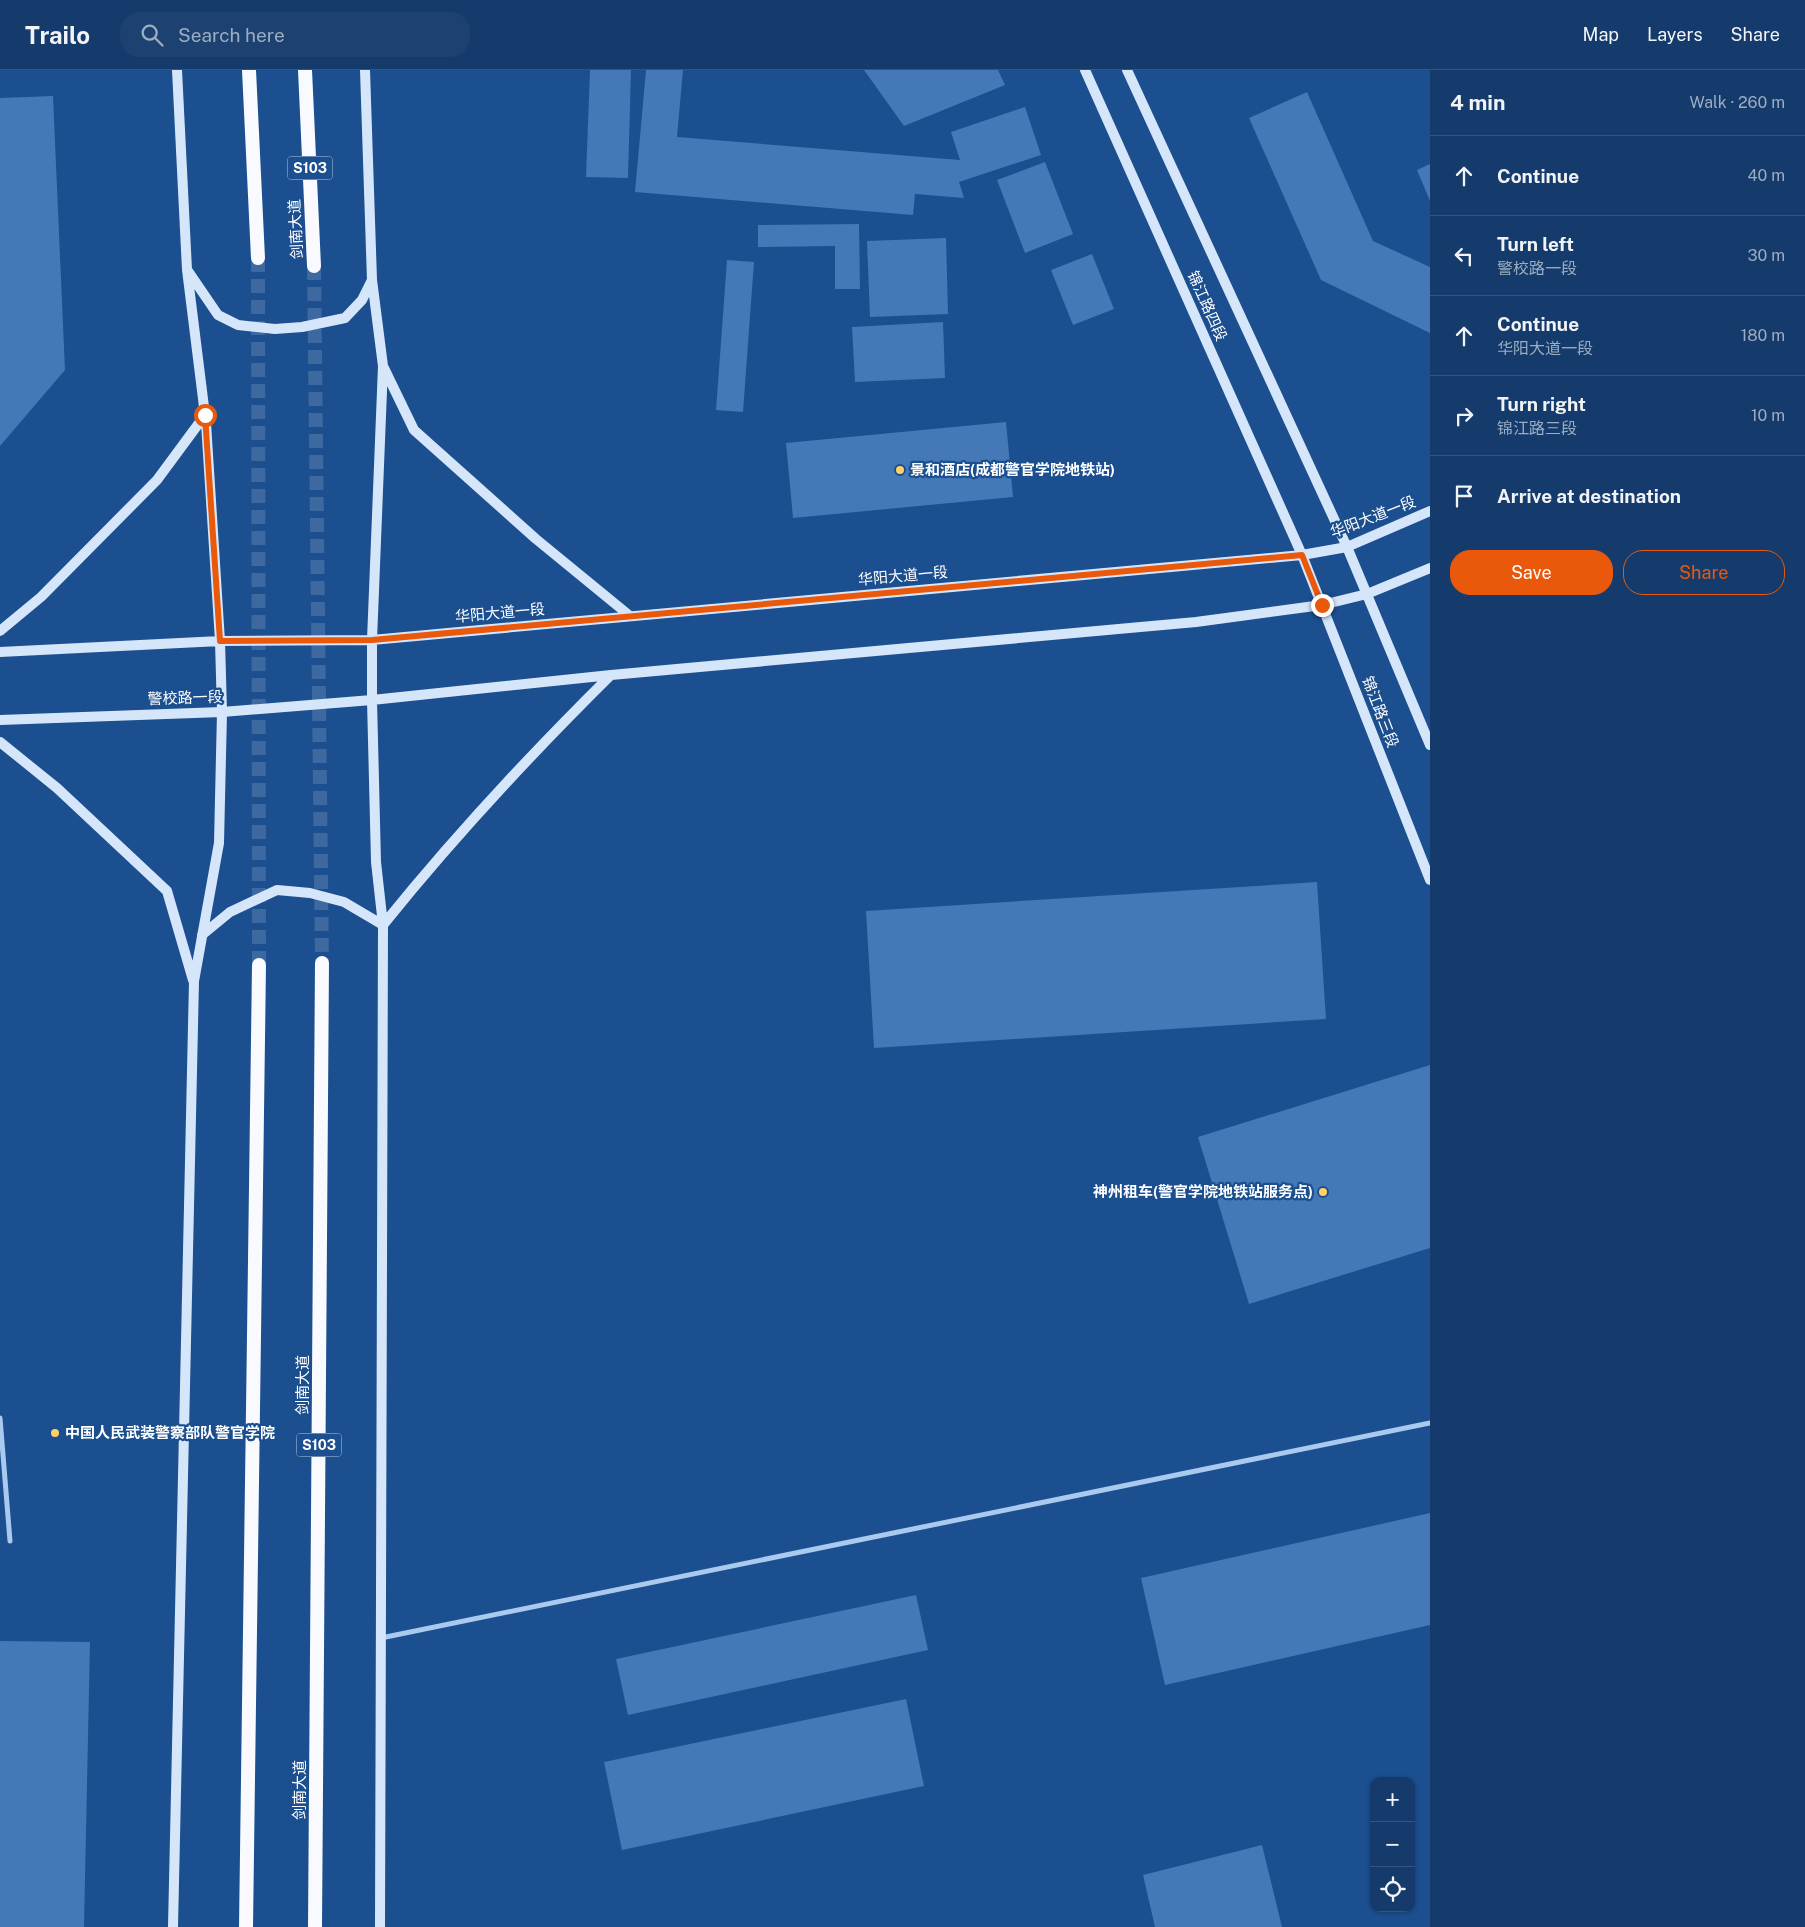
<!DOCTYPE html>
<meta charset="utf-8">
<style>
:root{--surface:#143b6b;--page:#1d4271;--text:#f1f3f6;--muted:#9dadc1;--line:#33557e;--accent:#ea580c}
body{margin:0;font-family:"Public Sans","Noto Sans SC",sans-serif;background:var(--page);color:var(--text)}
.controls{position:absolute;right:15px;bottom:15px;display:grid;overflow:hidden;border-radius:10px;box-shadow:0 1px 4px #0004}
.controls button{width:45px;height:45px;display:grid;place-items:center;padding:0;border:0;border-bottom:1px solid var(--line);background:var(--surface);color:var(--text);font:25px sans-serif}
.stop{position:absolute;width:15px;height:15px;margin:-11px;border:4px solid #ea580c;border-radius:50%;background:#fff}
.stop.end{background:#ea580c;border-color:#fff;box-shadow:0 1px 5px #0008}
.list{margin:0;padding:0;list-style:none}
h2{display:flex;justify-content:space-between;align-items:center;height:65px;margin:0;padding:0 20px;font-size:21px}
h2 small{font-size:16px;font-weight:400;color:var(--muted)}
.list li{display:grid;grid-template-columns:32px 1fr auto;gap:15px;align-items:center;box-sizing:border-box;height:80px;padding:0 20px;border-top:1px solid var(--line)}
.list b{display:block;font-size:19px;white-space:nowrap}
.list p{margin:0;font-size:16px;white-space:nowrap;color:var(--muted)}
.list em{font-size:16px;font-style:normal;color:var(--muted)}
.actions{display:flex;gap:10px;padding:15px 20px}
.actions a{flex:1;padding:11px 0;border:1px solid var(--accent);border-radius:20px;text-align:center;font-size:18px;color:var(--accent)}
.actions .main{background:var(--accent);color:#fff}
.icon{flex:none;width:28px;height:28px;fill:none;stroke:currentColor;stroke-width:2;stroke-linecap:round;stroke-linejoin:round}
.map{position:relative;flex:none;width:1430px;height:1857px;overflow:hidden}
header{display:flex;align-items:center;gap:30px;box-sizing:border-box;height:70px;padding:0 25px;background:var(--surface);border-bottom:1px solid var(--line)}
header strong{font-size:24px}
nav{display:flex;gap:28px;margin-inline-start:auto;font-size:18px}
.search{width:350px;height:45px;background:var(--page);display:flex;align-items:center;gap:12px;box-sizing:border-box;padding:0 18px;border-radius:20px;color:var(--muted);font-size:19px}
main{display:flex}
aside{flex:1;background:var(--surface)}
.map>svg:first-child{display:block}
.building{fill:#4478b7}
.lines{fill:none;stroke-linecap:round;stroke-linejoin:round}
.trunk-tunnel{stroke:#3d69a0;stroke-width:14;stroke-dasharray:14 7;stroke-linecap:butt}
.minor{stroke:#a9c9ee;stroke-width:5}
.secondary{stroke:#d6e6fa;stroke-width:10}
.trunk{stroke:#f8faff;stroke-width:14}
.route{stroke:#ea580c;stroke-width:6}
.poi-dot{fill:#ffd166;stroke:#1b4f8f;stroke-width:2}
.labels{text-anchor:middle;stroke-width:4.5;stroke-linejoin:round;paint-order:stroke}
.shield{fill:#1b4f8f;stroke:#bbcadd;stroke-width:1}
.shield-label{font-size:14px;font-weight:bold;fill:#fff}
.street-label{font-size:15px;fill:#fff;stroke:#1b4f8f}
.poi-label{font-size:15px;font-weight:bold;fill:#fff;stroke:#1b4f8f;text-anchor:start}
</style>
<header>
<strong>Trailo</strong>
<div class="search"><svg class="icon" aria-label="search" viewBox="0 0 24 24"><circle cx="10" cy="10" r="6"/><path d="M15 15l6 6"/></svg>Search here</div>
<nav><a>Map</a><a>Layers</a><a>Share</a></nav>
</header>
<main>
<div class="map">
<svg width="1430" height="1857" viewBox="0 0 1430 1857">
<rect width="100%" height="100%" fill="#1b4f8f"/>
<path class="building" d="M590,0h41l-3,108 -42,-1z
M646,0h37l-6,67 283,23 -9,-28 74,-25 16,48 -82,27 5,16 -49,-4 -2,21 -278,-23z
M864,0h134l7,15 -101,41z
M1307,22l66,149 57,26v66l-109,-53 -72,-162z
M53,26l12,274 -65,76v-348z
M1045,92l28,72 -48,19 -28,-73z
M1430,94v37l-13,-31z
M859,154l1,65h-25v-43l-77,1v-22z
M946,168l2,76 -78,3 -3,-76z
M1092,184l22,55 -41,16 -22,-55z
M727,190l27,2 -11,150 -27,-2z
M943,252l2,56 -90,4 -3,-55z
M1006,352l7,75 -220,21 -7,-75z
M1317,812l9,137 -452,29 -8,-137z
M1430,995v183l-181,56 -51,-167z
M1430,1443v112l-265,60 -24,-107z
M916,1525l12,55 -300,65 -12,-56z
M0,1571l90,1 -6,285h-84z
M906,1629l18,87 -302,64 -18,-88z
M1262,1775l20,82h-127l-12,-52z"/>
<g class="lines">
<path class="trunk-tunnel" d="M258,188l1,707
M314,196l8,697"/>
<path class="minor" d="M0,1348l10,123
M381,1568l1049,-215"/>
<path class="secondary" d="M365,0l7,210 11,86 -11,274v60l4,162 7,63 -3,1002
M1085,0l217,485 128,325
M1127,0l220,477 83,198
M188,201l30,44 20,10 37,4 27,-2 43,-9 17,-18 10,-20
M384,298l30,62 122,109 94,77
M0,561l41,-34 116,-117 48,-65
M0,582l220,-11 152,-1 930,-85 45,-8 83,-36
M0,650l222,-8 150,-12 239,-25 585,-53 126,-17 45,-11 63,-26
M0,672l57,46 110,103 26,89
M202,865l28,-23 47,-22 33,3 34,9 39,23c71,-88 147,-170 228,-250
M173,1857l21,-946 25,-138 3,-131 -2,-71 -14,-218 -19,-153 -10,-200"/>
<path class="trunk" d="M249,0l9,188
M305,0l9,196
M246,1857l13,-962
M315,1857l7,-964"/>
</g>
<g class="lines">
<path class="route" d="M205,345l15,226 152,-1 930,-85 20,50"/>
</g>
<g class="poi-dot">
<circle cx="900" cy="400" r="5"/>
<circle cx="1323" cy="1122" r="5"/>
<circle cx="55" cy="1363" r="5"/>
</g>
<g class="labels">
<g class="shield">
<rect x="287.5" y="86.5" width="45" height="23" rx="4"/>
<rect x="296.5" y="1363.5" width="45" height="23" rx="4"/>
</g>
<g class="shield-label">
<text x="310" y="103">S103</text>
<text x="319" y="1380">S103</text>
</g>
<g class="street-label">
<text transform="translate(296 159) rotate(-93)" y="5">剑南大道</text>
<text transform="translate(1207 236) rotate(66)" y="5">锦江路四段</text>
<text transform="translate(1373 447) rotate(-21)" y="5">华阳大道一段</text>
<text transform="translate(903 506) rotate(-5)" y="5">华阳大道一段</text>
<text transform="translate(500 543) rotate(-5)" y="5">华阳大道一段</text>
<text transform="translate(185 628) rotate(-2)" y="5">警校路一段</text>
<text transform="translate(1380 642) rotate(69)" y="5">锦江路三段</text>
<text transform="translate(303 1315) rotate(-90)" y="5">剑南大道</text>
<text transform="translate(300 1720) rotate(-90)" y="5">剑南大道</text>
</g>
<g class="poi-label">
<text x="910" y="405">景和酒店(成都警官学院地铁站)</text>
<text x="1313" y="1127" text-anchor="end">神州租车(警官学院地铁站服务点)</text>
<text x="65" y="1368">中国人民武装警察部队警官学院</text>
</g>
</g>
</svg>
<div class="controls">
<button>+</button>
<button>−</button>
<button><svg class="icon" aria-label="locate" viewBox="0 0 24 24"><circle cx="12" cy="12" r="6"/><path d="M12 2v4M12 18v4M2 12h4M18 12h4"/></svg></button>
</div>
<div class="stop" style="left:205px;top:345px"></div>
<div class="stop end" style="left:1322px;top:535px"></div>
</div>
<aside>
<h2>4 min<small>Walk · 260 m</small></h2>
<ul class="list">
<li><svg class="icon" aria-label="ahead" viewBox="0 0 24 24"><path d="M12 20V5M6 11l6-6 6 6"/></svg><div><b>Continue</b></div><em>40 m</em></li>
<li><svg class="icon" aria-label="left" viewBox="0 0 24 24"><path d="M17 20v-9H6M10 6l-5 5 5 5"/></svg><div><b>Turn left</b><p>警校路一段</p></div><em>30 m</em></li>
<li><svg class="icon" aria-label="ahead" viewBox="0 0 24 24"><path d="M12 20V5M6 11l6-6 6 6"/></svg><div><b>Continue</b><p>华阳大道一段</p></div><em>180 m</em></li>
<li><svg class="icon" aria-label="right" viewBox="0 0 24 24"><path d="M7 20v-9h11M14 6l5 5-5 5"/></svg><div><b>Turn right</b><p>锦江路三段</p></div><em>10 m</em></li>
<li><svg class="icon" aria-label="arrive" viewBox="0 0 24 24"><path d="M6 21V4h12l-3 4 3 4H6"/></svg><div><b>Arrive at destination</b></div></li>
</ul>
<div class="actions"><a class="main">Save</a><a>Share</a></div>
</aside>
</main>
